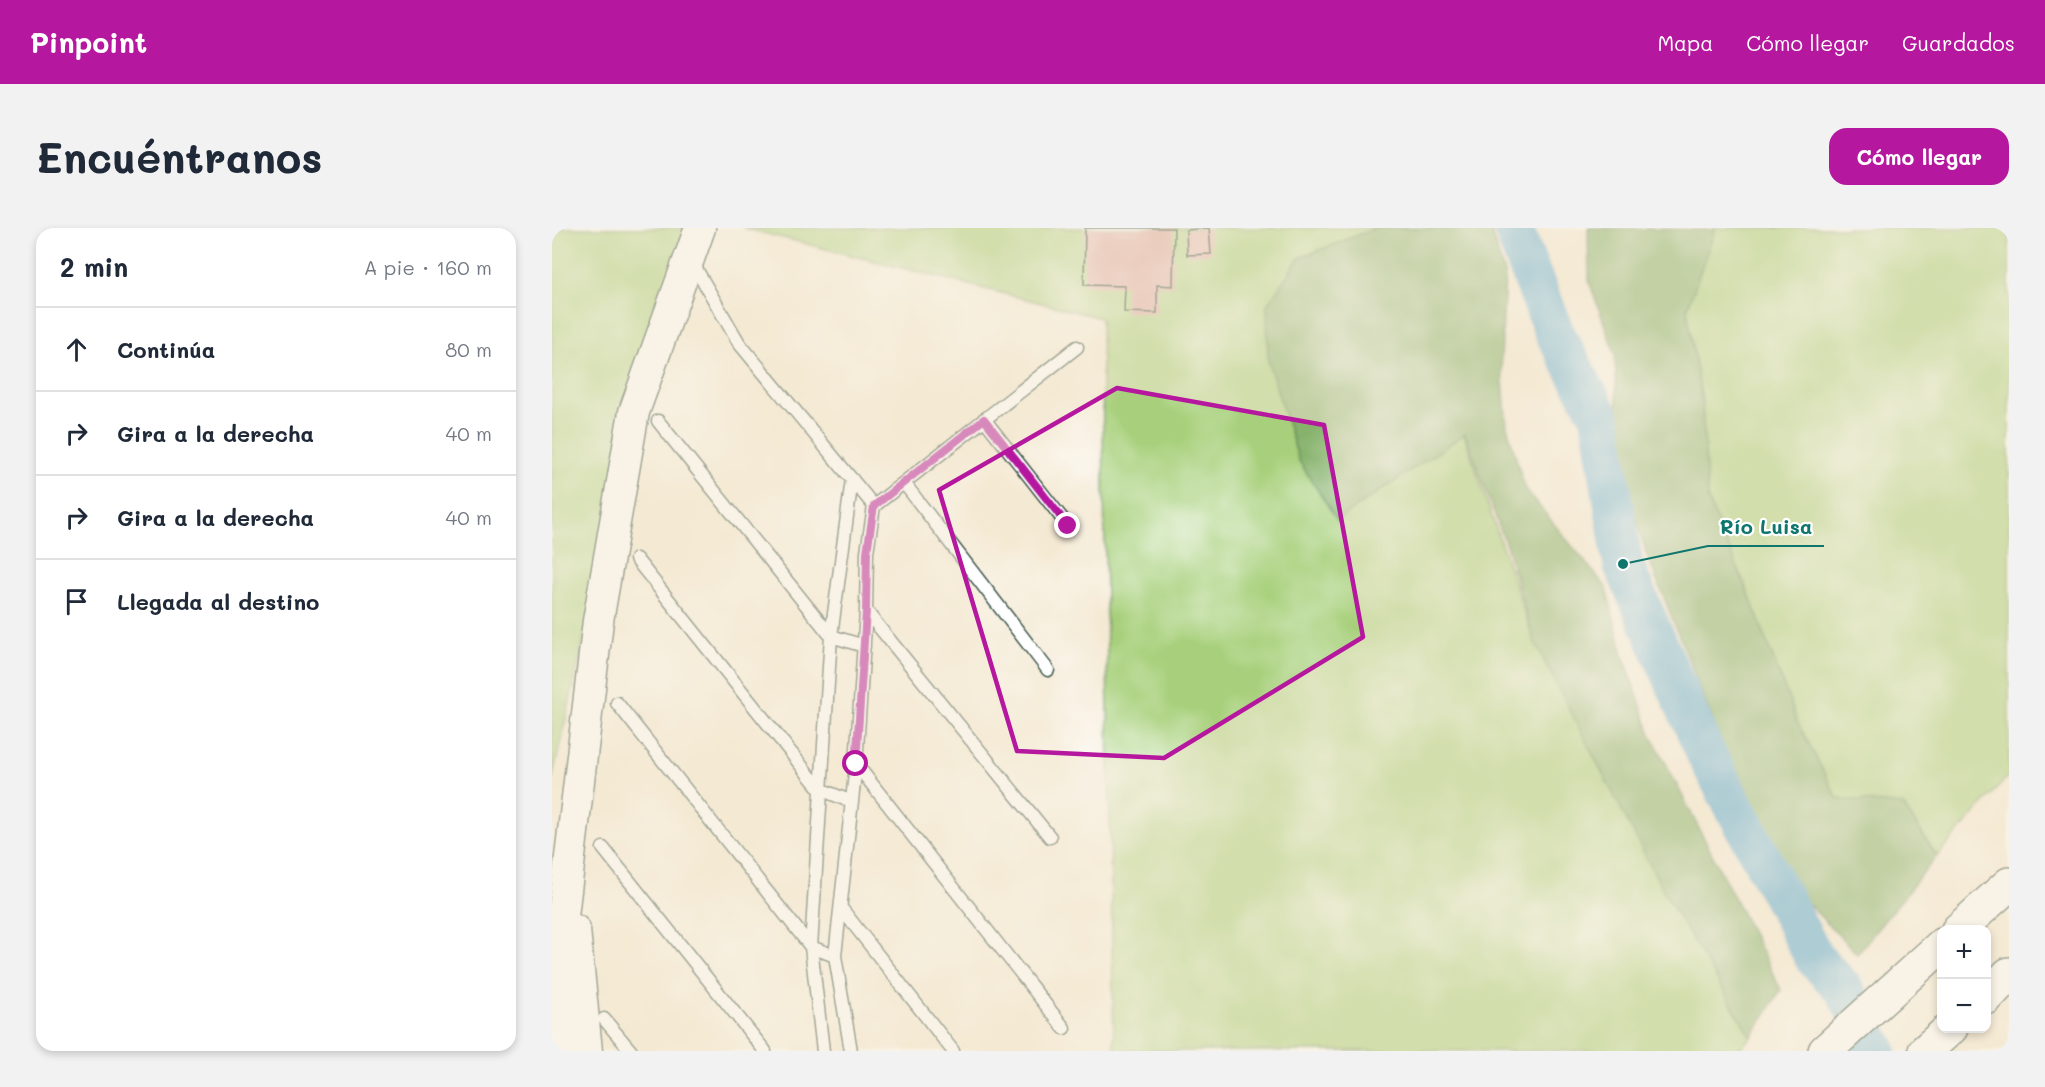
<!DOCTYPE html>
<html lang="es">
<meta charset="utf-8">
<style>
:root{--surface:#fff;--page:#f2f2f3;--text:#1f2937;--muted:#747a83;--line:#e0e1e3;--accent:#b5179e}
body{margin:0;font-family:Mali,sans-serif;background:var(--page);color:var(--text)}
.controls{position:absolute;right:18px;bottom:18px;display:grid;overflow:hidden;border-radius:12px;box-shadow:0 3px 9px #0003}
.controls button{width:54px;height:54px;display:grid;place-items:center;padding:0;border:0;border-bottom:2px solid var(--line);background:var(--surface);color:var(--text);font:30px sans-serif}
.stop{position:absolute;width:18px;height:18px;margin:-14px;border:4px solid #b5179e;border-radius:50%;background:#fff}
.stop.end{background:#b5179e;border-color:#fff;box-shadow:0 2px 6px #0008}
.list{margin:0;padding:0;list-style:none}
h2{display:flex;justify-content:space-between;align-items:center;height:78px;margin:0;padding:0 24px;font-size:26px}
h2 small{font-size:20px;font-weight:400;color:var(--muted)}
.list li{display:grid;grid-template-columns:39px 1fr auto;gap:18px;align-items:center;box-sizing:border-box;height:84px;padding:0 24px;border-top:2px solid var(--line)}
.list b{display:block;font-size:22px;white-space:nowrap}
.list em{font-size:20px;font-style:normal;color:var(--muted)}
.icon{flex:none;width:33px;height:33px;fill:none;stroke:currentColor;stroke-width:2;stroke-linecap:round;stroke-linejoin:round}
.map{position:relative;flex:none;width:1457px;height:823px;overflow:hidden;border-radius:18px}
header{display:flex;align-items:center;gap:36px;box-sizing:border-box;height:84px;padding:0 30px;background:var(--accent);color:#fff}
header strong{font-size:28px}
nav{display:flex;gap:33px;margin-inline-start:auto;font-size:21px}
.intro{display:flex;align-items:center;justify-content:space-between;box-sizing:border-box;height:144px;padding:0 36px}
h1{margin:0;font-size:42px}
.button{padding:15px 27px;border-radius:18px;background:var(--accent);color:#fff;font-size:21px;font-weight:700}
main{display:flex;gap:36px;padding:0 36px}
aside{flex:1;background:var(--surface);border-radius:18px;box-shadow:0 3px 9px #0003}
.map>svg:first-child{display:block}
.green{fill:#a8d07c;stroke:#648658;stroke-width:1.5}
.forest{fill:#86b26c;stroke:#527850;stroke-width:1.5}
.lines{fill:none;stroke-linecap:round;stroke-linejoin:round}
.river{stroke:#59a9d4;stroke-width:40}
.building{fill:#dda39d}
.service-casing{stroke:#3f574c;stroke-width:15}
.tertiary-casing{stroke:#3f574c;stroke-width:33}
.trunk-casing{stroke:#3f574c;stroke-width:36}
.service{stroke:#fff;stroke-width:12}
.tertiary{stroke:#fff;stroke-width:30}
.trunk{stroke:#fff;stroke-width:33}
.route{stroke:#b5179e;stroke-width:8}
.marked{fill:none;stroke:#b5179e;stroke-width:4.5;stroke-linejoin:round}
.leader{fill:none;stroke:#0f766e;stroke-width:2}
.callout-dot{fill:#0f766e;stroke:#fff;stroke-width:2}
.callout-label{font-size:20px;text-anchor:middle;font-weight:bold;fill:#0f766e;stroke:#fff;stroke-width:4.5;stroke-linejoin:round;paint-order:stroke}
</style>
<header>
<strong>Pinpoint</strong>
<nav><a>Mapa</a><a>Cómo llegar</a><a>Guardados</a></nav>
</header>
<div class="intro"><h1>Encuéntranos</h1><a class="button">Cómo llegar</a></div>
<main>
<aside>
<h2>2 min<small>A pie · 160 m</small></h2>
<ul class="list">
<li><svg class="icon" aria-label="ahead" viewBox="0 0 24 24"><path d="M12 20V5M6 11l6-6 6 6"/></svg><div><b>Continúa</b></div><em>80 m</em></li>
<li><svg class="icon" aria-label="right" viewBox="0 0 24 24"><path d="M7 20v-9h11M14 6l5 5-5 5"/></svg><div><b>Gira a la derecha</b></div><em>40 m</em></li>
<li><svg class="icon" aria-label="right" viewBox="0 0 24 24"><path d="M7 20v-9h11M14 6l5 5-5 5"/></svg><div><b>Gira a la derecha</b></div><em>40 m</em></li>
<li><svg class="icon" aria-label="arrive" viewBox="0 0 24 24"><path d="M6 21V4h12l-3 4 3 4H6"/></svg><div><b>Llegada al destino</b></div></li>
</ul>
</aside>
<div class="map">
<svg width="1457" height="823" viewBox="0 0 1457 823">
<rect width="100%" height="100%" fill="#fff"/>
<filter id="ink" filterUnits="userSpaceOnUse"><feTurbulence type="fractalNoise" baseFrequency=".0167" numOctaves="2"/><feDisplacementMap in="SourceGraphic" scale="12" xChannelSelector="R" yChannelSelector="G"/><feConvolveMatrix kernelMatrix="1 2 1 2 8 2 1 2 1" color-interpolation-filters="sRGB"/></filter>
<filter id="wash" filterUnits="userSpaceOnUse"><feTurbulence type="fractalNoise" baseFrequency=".008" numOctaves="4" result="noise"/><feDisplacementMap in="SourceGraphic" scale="24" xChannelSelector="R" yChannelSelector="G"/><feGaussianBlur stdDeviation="1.35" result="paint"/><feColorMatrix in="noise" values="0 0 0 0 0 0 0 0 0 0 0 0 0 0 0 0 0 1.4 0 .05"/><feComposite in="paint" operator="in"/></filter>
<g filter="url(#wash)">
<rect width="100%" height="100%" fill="#f4e9d3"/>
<path class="green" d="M0,0h138l-102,393 -36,159z
M191,0h633l-77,30 38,262 127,-86 70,207 217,396 -14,14h-623l-13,-733z
M1162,0h295v547l-72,81 -34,-50 -66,-8 -40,-77 -49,-129 -40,-92 -6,-97 -15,-94z"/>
<path class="forest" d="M824,0h114l15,48 -4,82 6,68 18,63 81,98 17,68 28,79 130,256 -30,47 -87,-145 -130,-251 -27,-93 -42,-114 -128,86 -38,-59 -31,-100 -1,-56 32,-47z
M1036,0l127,2 -28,79 15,94 6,97 40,92 49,129 40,77 66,7 34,51 -80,98 -70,-72 -55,-114 -86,-215 -27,-95 -4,-104 -26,-73z"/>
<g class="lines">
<path class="river" d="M961,0l41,104 46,85 23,147 83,190 109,205 29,30 33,62"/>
</g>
<g id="blocks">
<path class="building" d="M533,0h89l-1,58 -16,-1v28l-33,-1 1,-26 -41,-1z
M657,0l2,26 -24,1 -1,-25z"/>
</g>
</g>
<g filter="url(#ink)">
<use href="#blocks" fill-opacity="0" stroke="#3f574c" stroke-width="1.5"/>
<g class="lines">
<defs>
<path id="service" d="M140,34l47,81 135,163 -7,46 -1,59 184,226
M432,191l84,107
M106,193l173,215 33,10
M352,255l144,187
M322,278l203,-159
M84,331l184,230 32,13
M65,475l194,244 24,9
M304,536l208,264
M51,620l162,203
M289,680l112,143
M52,791l27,32
M271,823l-12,-104 20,-311 21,-157
M299,823l-16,-95 21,-192 10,-153"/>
<path id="tertiary" d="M23,702l12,121
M10,823l-4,-93 40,-337 36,-209 66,-184"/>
<path id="trunk" d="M1406,702l51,-46
M1434,770l23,-24
M1273,823l117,-106
M1373,823l26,-23"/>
</defs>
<use href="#service" class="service-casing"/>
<use href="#tertiary" class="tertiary-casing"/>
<use href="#trunk" class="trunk-casing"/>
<use href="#service" class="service"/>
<use href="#tertiary" class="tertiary"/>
<use href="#trunk" class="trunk"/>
</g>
</g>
<g class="lines" filter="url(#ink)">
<path class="route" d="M304,536l10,-153 1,-59 7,-46 110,-87 84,107"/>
</g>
<path d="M0 0H1457V823H0ZM565,160l207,37 39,212 -199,121 -147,-7 -78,-261z" fill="#f4e9d3" fill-opacity=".55" fill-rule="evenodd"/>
<path class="marked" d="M565,160l207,37 39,212 -199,121 -147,-7 -78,-261z"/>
<path class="leader" d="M1071 336L1156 318H1272"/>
<circle class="callout-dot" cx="1071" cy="336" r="6"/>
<g class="callout-label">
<text x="1214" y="306">Río Luisa</text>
</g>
</svg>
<div class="controls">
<button>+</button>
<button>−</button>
</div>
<div class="stop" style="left:304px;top:536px"></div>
<div class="stop end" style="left:516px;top:298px"></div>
</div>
</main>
